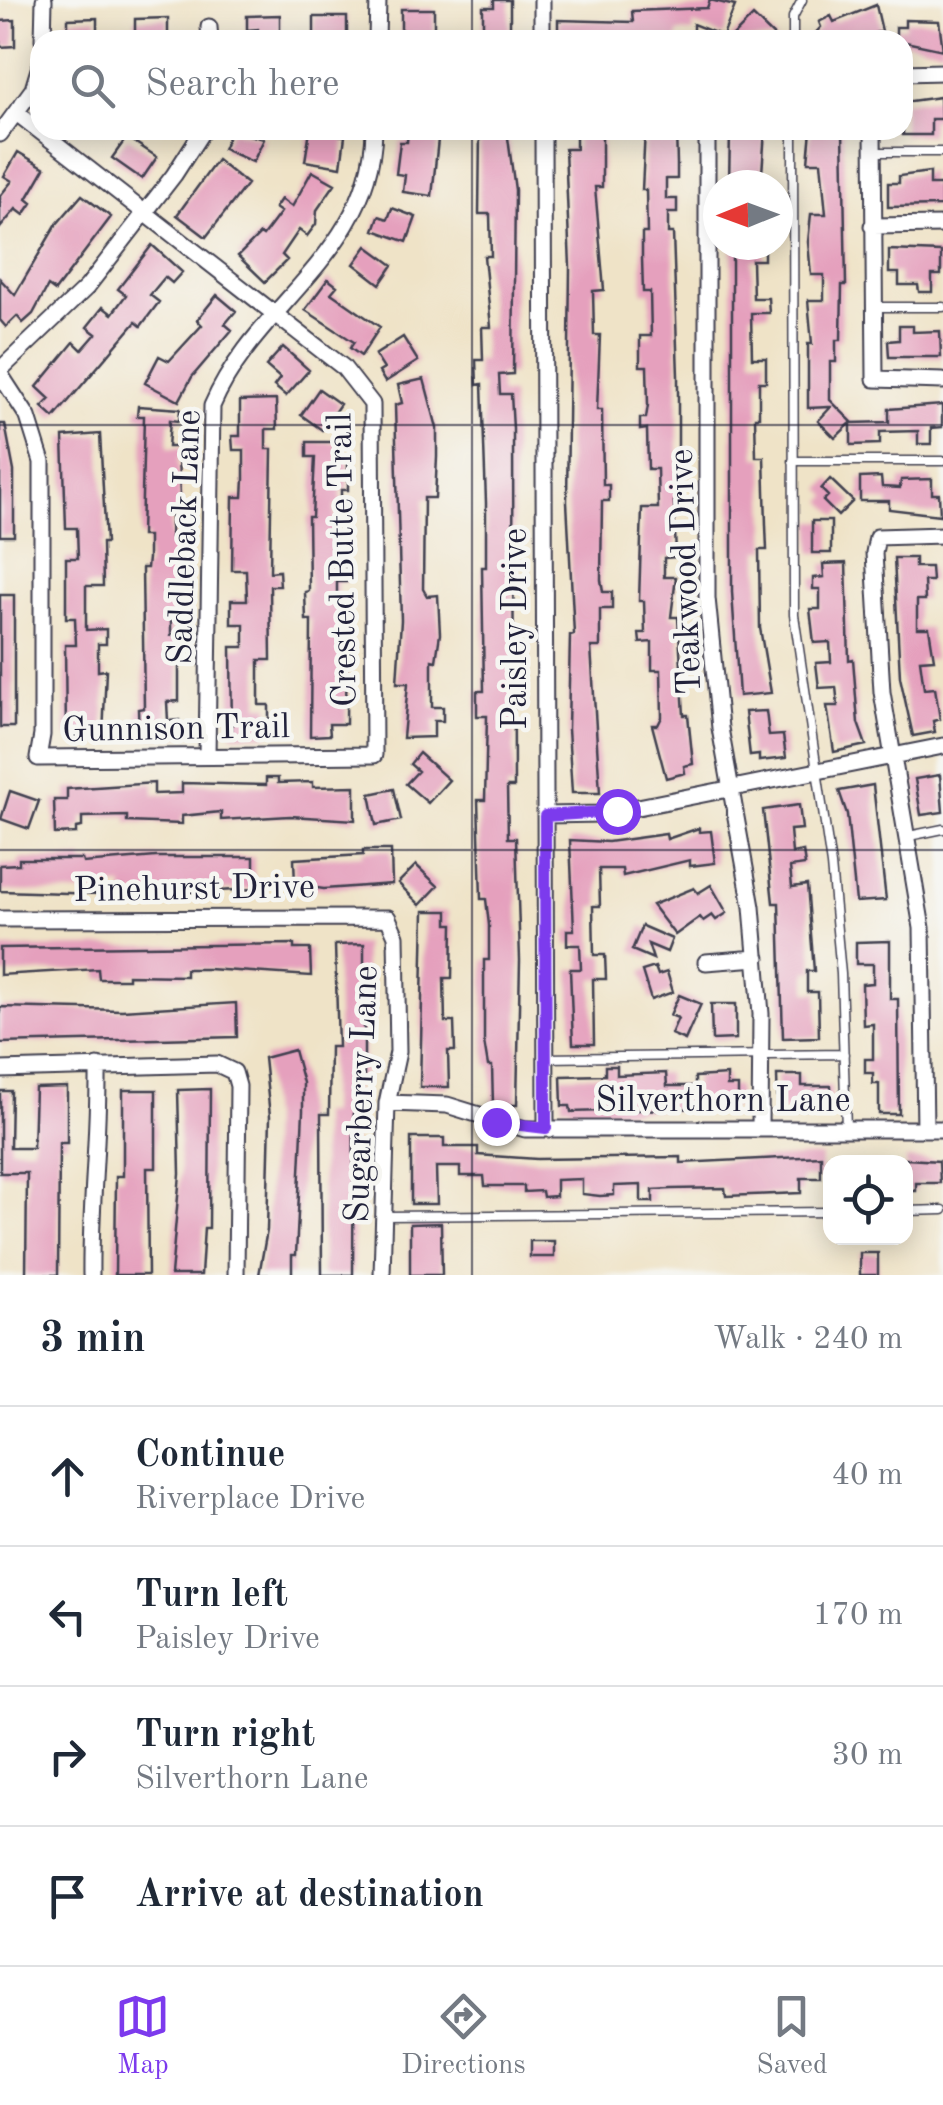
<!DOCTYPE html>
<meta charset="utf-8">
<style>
:root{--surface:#fff;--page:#f6f6f7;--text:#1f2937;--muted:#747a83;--line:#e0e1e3;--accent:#7c3aed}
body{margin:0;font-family:"Old Standard TT",serif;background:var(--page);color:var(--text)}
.controls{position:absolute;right:30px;bottom:30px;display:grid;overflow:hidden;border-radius:20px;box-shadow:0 5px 25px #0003}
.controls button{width:90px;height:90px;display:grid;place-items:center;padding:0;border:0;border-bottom:2px solid var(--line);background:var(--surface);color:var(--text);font:50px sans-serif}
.compass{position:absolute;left:703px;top:170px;width:90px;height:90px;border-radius:50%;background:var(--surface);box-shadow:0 5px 25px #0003;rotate:269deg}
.stop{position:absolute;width:30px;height:30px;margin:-22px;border:8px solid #7c3aed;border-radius:50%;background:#fff}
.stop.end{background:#7c3aed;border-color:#fff;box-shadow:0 2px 10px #0008}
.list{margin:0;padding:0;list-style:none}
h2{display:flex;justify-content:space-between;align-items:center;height:130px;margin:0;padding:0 40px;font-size:42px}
h2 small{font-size:32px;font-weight:400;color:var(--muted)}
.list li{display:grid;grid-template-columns:65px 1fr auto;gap:30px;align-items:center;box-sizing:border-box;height:140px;padding:0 40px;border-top:2px solid var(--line)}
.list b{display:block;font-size:38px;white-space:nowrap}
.list p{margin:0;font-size:32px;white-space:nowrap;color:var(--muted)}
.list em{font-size:32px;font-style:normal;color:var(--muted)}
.icon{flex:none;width:55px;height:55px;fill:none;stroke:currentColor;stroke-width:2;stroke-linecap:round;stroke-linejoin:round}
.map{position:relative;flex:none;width:943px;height:1275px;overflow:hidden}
.search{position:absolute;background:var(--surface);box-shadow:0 5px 25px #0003;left:30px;right:30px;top:30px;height:110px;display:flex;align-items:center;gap:25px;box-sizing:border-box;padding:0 35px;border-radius:30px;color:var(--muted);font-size:38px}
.sheet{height:690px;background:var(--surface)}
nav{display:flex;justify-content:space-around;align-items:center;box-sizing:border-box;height:140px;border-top:2px solid var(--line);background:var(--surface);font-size:28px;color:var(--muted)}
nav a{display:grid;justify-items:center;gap:5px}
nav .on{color:var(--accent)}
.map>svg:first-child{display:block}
.building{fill:#e5a0bd}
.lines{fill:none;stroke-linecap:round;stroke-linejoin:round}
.lane-casing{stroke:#413f50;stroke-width:11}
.street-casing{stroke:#413f50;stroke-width:19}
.lane{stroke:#fff;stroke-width:8}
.street{stroke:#fff;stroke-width:15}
.route{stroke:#7c3aed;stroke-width:12}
.grid{fill:none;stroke:#22223b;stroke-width:2.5;stroke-opacity:0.55}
.labels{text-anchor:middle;stroke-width:9;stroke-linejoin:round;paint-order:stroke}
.street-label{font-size:35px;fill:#22223b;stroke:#f6f6f2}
</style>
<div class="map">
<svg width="943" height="1275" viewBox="0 0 943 1275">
<rect width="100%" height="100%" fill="#f6f6f2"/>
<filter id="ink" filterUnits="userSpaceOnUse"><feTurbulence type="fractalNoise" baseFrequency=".01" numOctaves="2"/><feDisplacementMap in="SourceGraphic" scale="20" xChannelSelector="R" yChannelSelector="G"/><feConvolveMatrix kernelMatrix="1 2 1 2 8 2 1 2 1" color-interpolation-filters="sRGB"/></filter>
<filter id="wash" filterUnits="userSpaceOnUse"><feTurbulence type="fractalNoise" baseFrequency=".0048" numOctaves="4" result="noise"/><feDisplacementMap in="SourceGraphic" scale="40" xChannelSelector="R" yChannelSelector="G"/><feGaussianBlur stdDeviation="2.25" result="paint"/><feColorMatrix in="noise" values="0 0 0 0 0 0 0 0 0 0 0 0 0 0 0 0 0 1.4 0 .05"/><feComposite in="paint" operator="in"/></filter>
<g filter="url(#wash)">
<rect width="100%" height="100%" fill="#efe3c7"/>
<g id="blocks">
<path class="building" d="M494,0h16v31h-27v-24h11z
M710,0l25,6 -12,30 -30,-12v9h-16v7h-119v-20l75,2 -1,-11 75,-3z
M876,5l6,26 -32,9h-41l12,-13 -2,-5 12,-6 3,6z
M401,9h33v29l-33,1z
M280,15v24l-21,1 -1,-11 -11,1v-14z
M753,16l25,24h-49z
M314,17h33v23h-33z
M97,18v22h-29v-21z
M168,18v22h-33v-21z
M15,20v26l-15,1v-26z
M905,20l34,1 4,29 -47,-10v-13h9z
M940,97l1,22h-10v16h-28v-33z
M231,130l33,9 -11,23 -30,-13z
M310,130l35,6 -4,31 -36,-6z
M408,130h31l-7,66 -29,-4 2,-17 -9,-1 4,-32h7z
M480,130h27l8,60 -2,184 -14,1 1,19h11l2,35 1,358h-7l1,51h8l4,122 -3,145h-24l-1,-39h-4l-4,-24v-82h5v-35l-3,-26h-5l-3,-99h7l2,-84h-10v-25h7l-2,-124h4v-64l-4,-119 -5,1 -1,-25h7l-1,-33h9l-7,-71h7l-1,-42h-11z
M645,130h31l1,34v15h-11v20h11v14h-9v20h5l5,143v126h-4l2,55 -12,1v19h12l-5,40h7l6,98h4l5,49 -9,2 1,7 -19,5 -14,-53h6l4,-8 -1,-47h-9v-28l-12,1 -1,-10h6l-1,-32h-5l3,-93h16l-1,-39h-9l-1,-40 -7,1v-12h6l2,-13 -1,-39h-7v-30h11l-1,-44h-7l-1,-34v-25h5l-1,-43h-4z
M730,130h35l-3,44 -8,1v10h-25z
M811,130h32l3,155h-4l-1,55h-5v22h-6v38l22,22 -17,16 -17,-17 13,-14 -23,1v-64h4l-4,-44h16v-25h-13l-3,-33 3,-28h15l-5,-52h-13z
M576,134h26v53h-7l9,103 -11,1 1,44h6l-3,75h5l1,75h6v16h-7l-1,79 2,12h9v17h-12v38h-9l9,146h-28l-4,-64 2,-94 4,-1 -7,-132 3,-235 -5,-118h11z
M127,137l30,20 -15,22 -30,-21z
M18,152l27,16 -18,31 5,4 -8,12 -8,-6 -16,19v-32l12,-15 -8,-5z
M217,160l30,24 -41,53 -29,-22z
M312,171l23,13 -18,26 -1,14 -9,12 -8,-6 -17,25 5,5 -22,22 -27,-26 22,-22 3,2 18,-24 -6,-4 6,-9 11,8z
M930,172v13h11v21l-53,1v-24h11v-7z
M82,195l29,22 -56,74 -7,-5 -15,28 -10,9 -6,-7 -11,11 -6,-7v-41l15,16 41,-70z
M392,208l24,9 -9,25 -33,-12 5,-14 9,3z
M152,245l30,27 -10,11 -7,-6 -15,18 9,7 -18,24 -5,-4 -82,96 -12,-11 8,-8 -13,-12 37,-45 8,8 14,-16 -9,-7 16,-20 9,7 14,-19 -8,-6z
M764,245v15h-12l1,38h15l1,15h-18l1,45h14v24h-7v35h-4l1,40h8l2,68 1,25h-8l1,78 11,65 -32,3 -7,-104v-346z
M367,246l26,19 -13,19 -26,-20z
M889,250l52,2v23h-9v17h-13l-1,-7h-19v-12h-10z
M328,279l9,7 -6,7 49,34 -19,29 -11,-8 4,-6 -49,-32z
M217,295l19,16 -11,13 7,6 -40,47 -13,24 -34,-18 14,-27 10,5 33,-36 -5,-5z
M899,326h14v6l27,-1 1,26h-52l-1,-16 11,-1z
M403,337l15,24 -33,21 -6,-10 5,-3 -9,-14z
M283,347l26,23 -23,26 -12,-10 6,-8 -14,-12z
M424,379l13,49v29l-2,41h-11l-1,91 4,7 11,-1 2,39 -4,27 -4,-1v47h11v14h-9v16l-31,1 5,-55h-11l4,-63 -6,-215 7,-2 -4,-18z
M319,389l21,15 -18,26 -21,-15z
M276,400l1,29h-11v20h6l-2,123 9,-1 1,15h-10l1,74h-12v45h10v30h-37l-1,-88h13v-23h-13v-24h16l-1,-30h-14l1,-73h10l1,-18v-29h-11l-1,-14h8v-35z
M942,405v22l-11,1v16h-13v-13l-38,1v12l-29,1v-22l38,-1v-13z
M138,406l42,3 -1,12 -9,-1 -2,27h15v12h-5l3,53h-10v25h10v73h-10v25l8,-1v67l-12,1 1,19 11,-1v17h-40l-1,-28 6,-1 -2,-140h5l1,-10v-22h-7l3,-120h-7z
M0,424h5l9,47v65h-14z
M100,434l6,109h-4l1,43h-17v44l20,-1v15h-8v27l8,-1 -3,66h-37l-1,-91h11l-1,-27h-9v-60h12l-1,-30h-11l-3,-91z
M307,442h31v16h10v32h-7v15h-6v28h10l1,49h-9v24h10l-1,118h-17l1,11 -20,1 1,-116h-5l-1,-28 4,-1 -1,-74h4l3,-60h-8z
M881,477l1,10 18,1 1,-8 31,-1v15h7l1,21 -51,-6v-8h-29v-23z
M830,479l23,22 -15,15 -15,-15 5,-5 -7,-7z
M812,521h19v32h-19z
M894,558h21v9h16l1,14h-8l1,19h-8v28h12l5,31 -14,1 4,29 11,-1 5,31 -7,2 2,11 -22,4 -13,-59z
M846,563l3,97 4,-1 5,64 8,22 -32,7 -7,-46h11l-2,-19 -17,1 -3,-25 15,-1 -1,-20 -16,1 -4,-34h10v-20h-7v-11l11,-1 -1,-13z
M0,595h14v132h-14z
M766,711l3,25 14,-1 3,23 -27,3v-6l-9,1 -5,-44z
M419,753l30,27 -21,23 -22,-19 12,-13 -8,-7z
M940,775l3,37 -22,3 -6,-36z
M266,778h12v5l35,-1v5l42,-1v34l-65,-4 -69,4v-8l-39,4v8l-55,-2v-6l-45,1v10l-6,1v5l-21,1 -1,-34h13v-11l87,-6v11l28,-1v-10l84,2z
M873,785l13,115 -30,2 -9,-88 -8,-23z
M394,789l7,31 -25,5 -6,-31z
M10,791l29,10 -10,28 -28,-10z
M799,805l3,24 -12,1 2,23 11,-2 2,14 -15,2 2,20 15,-2 7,86h-7v21h11l1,45 -36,1 -4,-135h-6l-10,-93z
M699,828v4l12,-1 4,32 -25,3v-6l-67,16 -1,-7h-23l1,37h-7l1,49h11l1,24h-13l1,65h-21l-3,-75h11l-1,-24h-13v-15h7l-4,-90 38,2 58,-8 1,5z
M363,850h28l1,34 -68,5 -29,-4 -1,-26 69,-4z
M156,857h98v32l-131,7v-10l-23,1v7l-100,-3v-26l19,-1v-5h63l1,4z
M416,865l22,21 -18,19 -22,-22z
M711,885l16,28 -11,7 -4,-5 -9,6 -3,-4 -25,18 -23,-30 42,-17 4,5z
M424,911h24v13h5l-1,54h-8l1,44h9l1,29h-7l1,36h-29z
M642,926l30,13 -5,13 -19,-8 5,15 -21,-9z
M890,941v58h8l1,115h-20v-30h-6v-11h-8v-14h8v-35l-10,1 -1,-41 11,-1v-19h-17v-22z
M294,944v5h16l1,27 -103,-7h-22v7l-58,-1v4h-29l-1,-10 -98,6v-27z
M364,944v132h-10l-1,199h-31l-1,-161h8l1,-67h8l-3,-102z
M655,967l3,8 9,-3 6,20 -22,8 -9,-29z
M679,995l22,9 -16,36 -14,-6 7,-16 -8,-3z
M236,1003l1,34 -237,6v-36l122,3z
M711,1004h25v35l-24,1z
M294,1050l9,33v28l-7,144h-4v20h-33l8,-45 3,-114 -6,-58z
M605,1066h12v9l49,-2 1,13h28v-9l32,-2v11h11v21l-167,5 -1,-6h-8l-1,-30 44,-1z
M777,1075h25v11h29l1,22 -54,3z
M67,1087v56h-8l-1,132h-32l1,-102h-27v-82h11l-1,57h23l2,-60z
M210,1089l-1,139h-5l-3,47h-30l9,-101 -2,-84z
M123,1090h33v78h-9l1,107h-33l1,-99h7z
M411,1138h33v9h34v8l59,4 144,-2v6l140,-7v22h-20v15l-75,3 -1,-8 -54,1 -18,1v12h-12v-17l-27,1v9l-14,1 -18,-2v-15l-26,1v16l-13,1 -1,-6 -18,1v-6h-39l-1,-10h-24v-9h-24l1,37h-26z
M906,1159l33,2 1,22h-24v8h-10z
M441,1223l1,52h-32v-51z
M530,1241h24v16h-24z
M860,1253h18v22h-18z"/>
</g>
</g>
<g filter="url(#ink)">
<use href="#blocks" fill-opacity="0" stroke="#413f50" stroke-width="2.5"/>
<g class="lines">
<defs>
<path id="lane" d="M793,40v-23l9,-17
M793,130l1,485 37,250 10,109 5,154
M873,152h70
M873,307h70
M793,461h150
M909,836l34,-7
M545,1058l299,-4
M906,1211l37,-1
M386,1216l444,-4"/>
<path id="street" d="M542,0v40
M209,27l1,13
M43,40l1,-40
M377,40l1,-40
M903,73l40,-1
M543,130l3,998
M707,130v468l13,130 32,179 9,107 -1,114
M873,130l2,249 68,2
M0,134l33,-45 7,-23
M872,226l71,-1
M0,370l87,-83 87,-112 29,-45
M0,374l28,43 14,45v273l-4,23 336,-3 -2,-351 -29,-37 -325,-253
M207,756l5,-350c44,-103 159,-152 162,-276
M545,815l58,-1 340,-68
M0,919l388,-1 8,18 2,116 -11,51 -5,172
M706,962l51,-4
M0,1070l217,-6 17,8 4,14 -2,189
M387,1103l60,2 78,24h418
M925,1129l-3,-201 -40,-236 -8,-139 3,-16 66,-2
M91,1275c-1,-70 8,-139 7,-209"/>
</defs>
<use href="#lane" class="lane-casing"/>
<use href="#street" class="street-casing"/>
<use href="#lane" class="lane"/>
<use href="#street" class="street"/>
</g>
</g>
<g class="lines" filter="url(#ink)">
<path class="route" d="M496,1122l50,6 -1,-312 72,-5"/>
</g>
<path class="grid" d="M472,0v40M472,130v1145M0,425h943M0,850h943"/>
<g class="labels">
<g class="street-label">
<text transform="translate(183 537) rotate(-88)" y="12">Saddleback Lane</text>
<text transform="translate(341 560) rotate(-91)" y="12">Crested Butte Trail</text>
<text transform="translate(684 572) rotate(-92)" y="12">Teakwood Drive</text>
<text transform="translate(514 629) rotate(-90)" y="12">Paisley Drive</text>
<text transform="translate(176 727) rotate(-1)" y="12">Gunnison Trail</text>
<text transform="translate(194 887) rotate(-1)" y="12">Pinehurst Drive</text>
<text transform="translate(360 1094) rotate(-88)" y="12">Sugarberry Lane</text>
<text x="723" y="1111">Silverthorn Lane</text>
</g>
</g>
</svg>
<div class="controls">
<button><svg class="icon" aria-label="locate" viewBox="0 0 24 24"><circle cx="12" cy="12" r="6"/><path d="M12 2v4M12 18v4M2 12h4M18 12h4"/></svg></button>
</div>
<svg class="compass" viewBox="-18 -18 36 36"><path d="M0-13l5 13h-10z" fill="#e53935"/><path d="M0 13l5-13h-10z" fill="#747a83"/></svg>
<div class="stop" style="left:617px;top:811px"></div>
<div class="stop end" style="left:496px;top:1122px"></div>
<div class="search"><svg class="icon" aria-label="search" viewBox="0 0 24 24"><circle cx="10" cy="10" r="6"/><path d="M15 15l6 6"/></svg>Search here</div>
</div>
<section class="sheet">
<h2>3 min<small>Walk · 240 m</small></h2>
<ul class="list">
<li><svg class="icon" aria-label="ahead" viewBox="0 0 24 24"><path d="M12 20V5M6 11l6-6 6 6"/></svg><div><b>Continue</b><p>Riverplace Drive</p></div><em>40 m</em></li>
<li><svg class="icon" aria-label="left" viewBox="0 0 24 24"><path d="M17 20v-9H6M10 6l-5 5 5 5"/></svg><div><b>Turn left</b><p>Paisley Drive</p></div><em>170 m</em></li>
<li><svg class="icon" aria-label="right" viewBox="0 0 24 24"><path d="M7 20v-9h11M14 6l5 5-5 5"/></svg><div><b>Turn right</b><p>Silverthorn Lane</p></div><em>30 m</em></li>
<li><svg class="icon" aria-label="arrive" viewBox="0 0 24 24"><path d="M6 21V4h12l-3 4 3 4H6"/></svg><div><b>Arrive at destination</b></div></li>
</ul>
</section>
<nav>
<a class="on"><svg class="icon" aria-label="map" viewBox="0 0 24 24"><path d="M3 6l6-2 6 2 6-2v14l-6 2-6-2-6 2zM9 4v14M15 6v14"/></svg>Map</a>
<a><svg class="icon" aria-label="directions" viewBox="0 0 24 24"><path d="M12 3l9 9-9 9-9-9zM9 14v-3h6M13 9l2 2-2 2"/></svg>Directions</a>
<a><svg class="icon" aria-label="saved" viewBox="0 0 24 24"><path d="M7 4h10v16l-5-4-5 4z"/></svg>Saved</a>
</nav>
